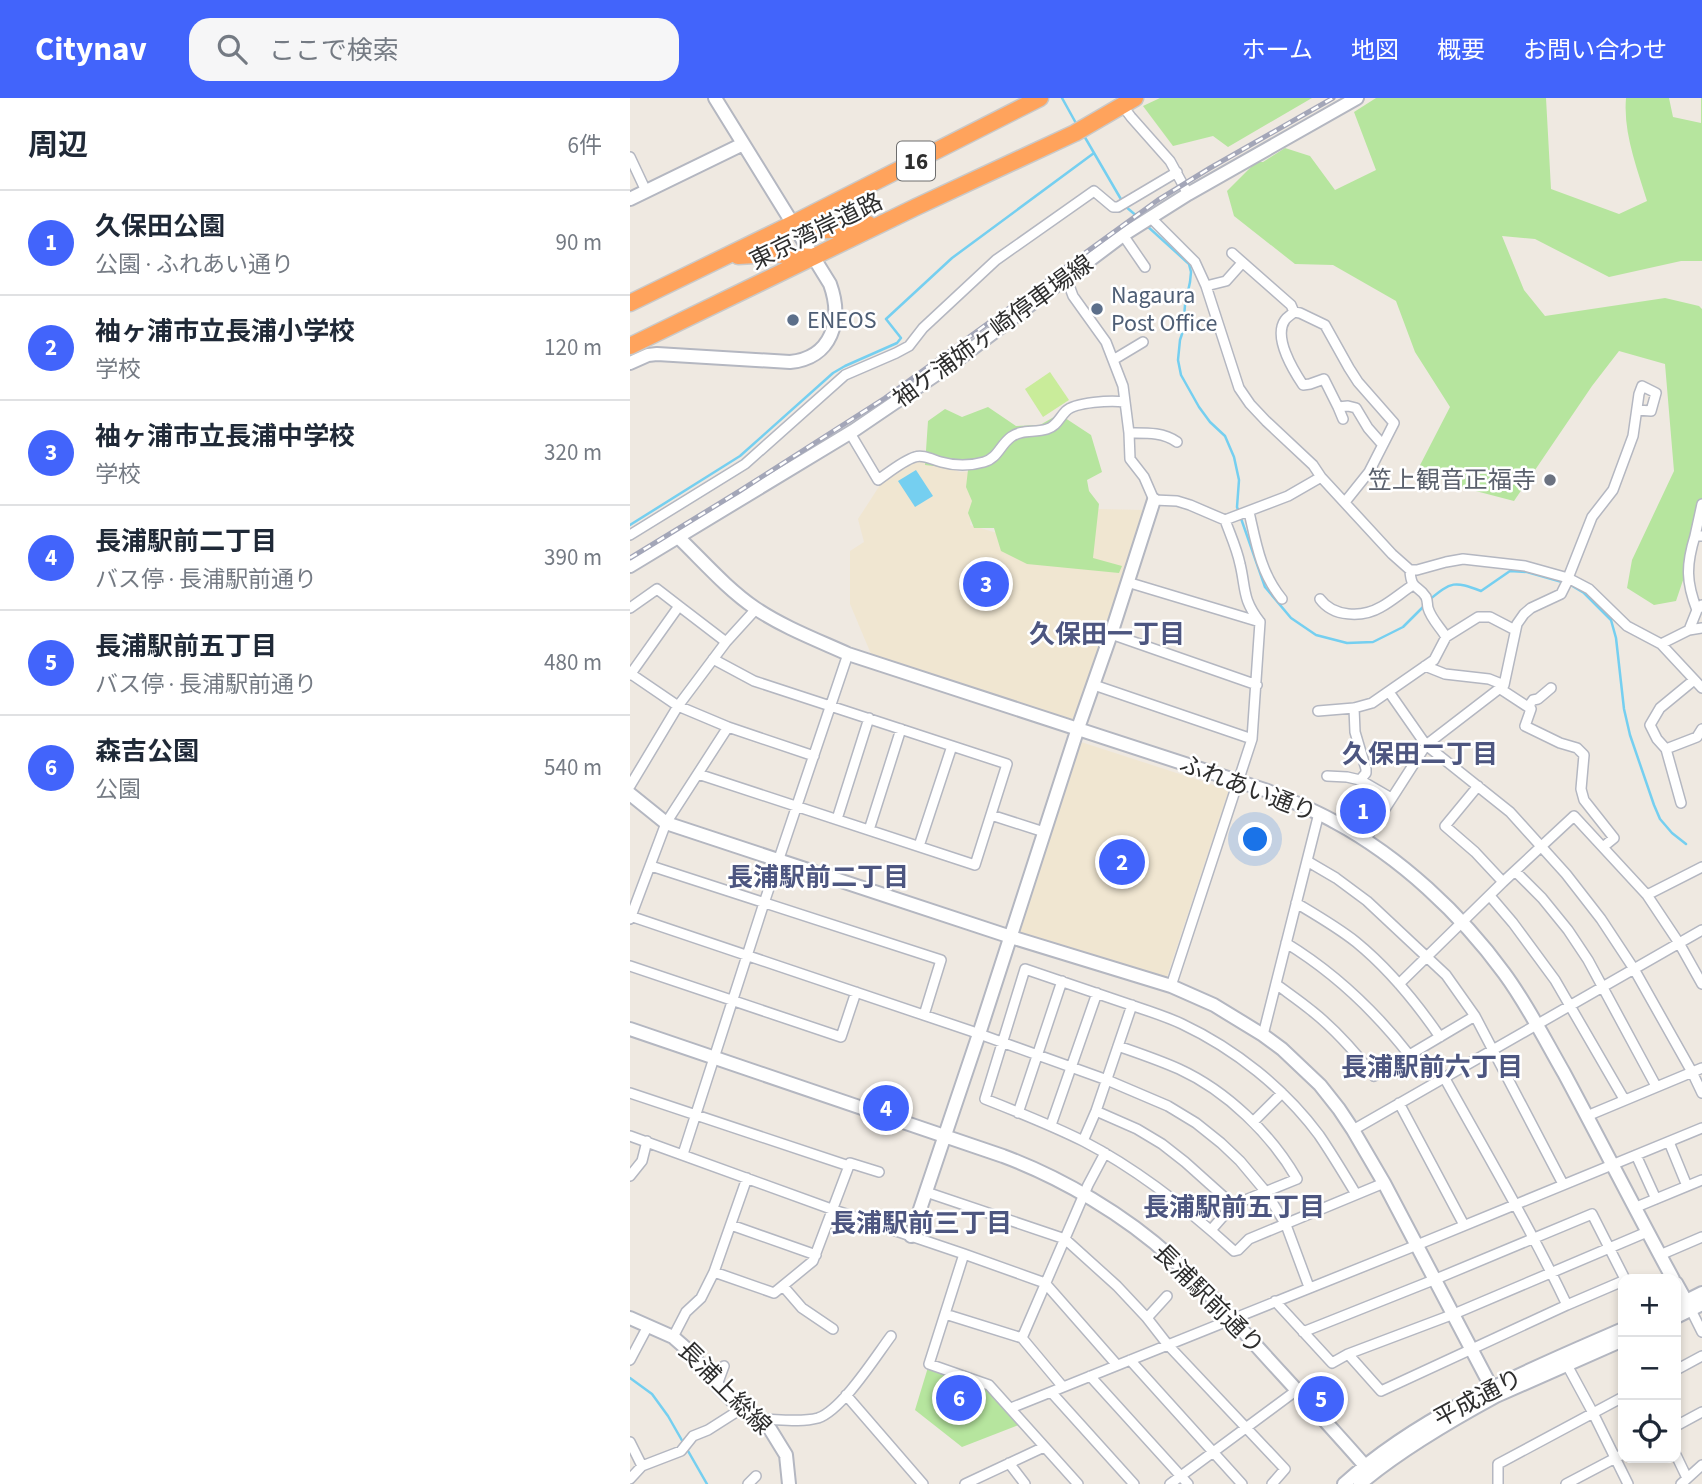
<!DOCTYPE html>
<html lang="ja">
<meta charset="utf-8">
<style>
:root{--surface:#fff;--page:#f6f6f7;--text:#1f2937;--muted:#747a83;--line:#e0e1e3;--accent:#4264fb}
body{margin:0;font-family:"Source Sans 3","Noto Sans JP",sans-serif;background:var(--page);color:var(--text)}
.controls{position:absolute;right:21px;bottom:21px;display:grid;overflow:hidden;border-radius:14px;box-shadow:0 4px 10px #0003}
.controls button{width:63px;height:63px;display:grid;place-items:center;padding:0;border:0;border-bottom:2px solid var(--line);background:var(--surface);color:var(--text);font:35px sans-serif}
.you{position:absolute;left:626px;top:742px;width:24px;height:24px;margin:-18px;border:5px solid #fff;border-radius:50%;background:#1a73e8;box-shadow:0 0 0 10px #1a73e833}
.badge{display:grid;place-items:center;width:46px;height:46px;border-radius:50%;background:var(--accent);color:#fff;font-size:23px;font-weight:700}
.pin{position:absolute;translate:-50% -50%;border:4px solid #fff;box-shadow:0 2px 7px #0006}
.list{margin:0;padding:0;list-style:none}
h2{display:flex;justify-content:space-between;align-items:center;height:91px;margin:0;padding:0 28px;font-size:30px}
h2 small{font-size:23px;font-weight:400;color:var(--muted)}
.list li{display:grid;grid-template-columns:46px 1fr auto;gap:21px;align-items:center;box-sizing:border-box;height:105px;padding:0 28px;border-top:2px solid var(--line)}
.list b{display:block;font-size:26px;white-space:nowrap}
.list p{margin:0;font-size:23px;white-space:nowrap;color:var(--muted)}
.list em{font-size:23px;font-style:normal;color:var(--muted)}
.icon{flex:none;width:38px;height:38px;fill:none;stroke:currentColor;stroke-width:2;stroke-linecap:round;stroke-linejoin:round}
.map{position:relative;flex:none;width:1072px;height:1386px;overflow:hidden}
header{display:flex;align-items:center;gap:42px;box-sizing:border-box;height:98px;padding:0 35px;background:var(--accent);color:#fff}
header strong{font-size:33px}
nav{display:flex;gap:38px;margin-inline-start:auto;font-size:24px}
.search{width:490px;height:63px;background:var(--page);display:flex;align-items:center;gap:18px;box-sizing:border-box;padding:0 24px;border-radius:21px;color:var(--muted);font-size:26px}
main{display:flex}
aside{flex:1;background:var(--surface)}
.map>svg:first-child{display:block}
.education{fill:#f0e6d1}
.green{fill:#b6e59e}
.pitch{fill:#c9ec9a}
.water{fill:#75cff0}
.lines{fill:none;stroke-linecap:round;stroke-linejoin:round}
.stream{stroke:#75cff0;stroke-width:2.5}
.street-casing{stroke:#b4b7c1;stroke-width:12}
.secondary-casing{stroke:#b4b7c1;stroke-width:16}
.highway-casing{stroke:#c9c9c9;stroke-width:19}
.street{stroke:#fff;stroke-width:9}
.secondary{stroke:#fff;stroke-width:12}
.highway{stroke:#ffa35c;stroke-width:16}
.rail-casing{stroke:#a3a6b8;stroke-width:5}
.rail{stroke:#fff;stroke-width:2.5;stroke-dasharray:8;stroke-linecap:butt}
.service-dot{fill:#5c6f8a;stroke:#fff;stroke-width:2.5}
.worship-dot{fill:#6b7280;stroke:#fff;stroke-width:2.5}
.labels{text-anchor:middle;stroke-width:5;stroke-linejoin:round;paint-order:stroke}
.shield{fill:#fff;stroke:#6d6d6d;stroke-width:2}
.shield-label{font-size:23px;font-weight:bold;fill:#2e2e2e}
.street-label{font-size:24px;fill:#2e2e2e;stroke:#fff}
.service-label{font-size:24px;fill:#4e5e75;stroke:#fff;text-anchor:start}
.worship-label{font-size:24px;fill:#5b616d;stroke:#fff;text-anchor:end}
.neighbourhood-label{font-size:26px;font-weight:bold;fill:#4d5680;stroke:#fff}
</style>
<header>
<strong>Citynav</strong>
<div class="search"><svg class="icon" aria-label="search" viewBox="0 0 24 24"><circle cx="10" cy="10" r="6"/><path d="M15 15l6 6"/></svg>ここで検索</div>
<nav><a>ホーム</a><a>地図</a><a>概要</a><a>お問い合わせ</a></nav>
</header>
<main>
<aside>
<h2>周辺<small>6件</small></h2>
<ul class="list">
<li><span class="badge">1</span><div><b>久保田公園</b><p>公園 · ふれあい通り</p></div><em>90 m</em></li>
<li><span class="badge">2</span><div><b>袖ヶ浦市立長浦小学校</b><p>学校</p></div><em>120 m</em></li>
<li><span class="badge">3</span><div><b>袖ヶ浦市立長浦中学校</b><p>学校</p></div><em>320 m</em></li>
<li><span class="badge">4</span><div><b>長浦駅前二丁目</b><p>バス停 · 長浦駅前通り</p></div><em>390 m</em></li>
<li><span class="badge">5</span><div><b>長浦駅前五丁目</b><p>バス停 · 長浦駅前通り</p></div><em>480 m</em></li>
<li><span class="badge">6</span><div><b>森吉公園</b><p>公園</p></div><em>540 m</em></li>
</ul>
</aside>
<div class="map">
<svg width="1072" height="1386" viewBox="0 0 1072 1386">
<rect width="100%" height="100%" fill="#efe9e1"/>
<path class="education" d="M287,363l14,1 29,10 18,-1 -8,54 122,36 6,-52 48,1 -70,213 -205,-69 -21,-50v-53l14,-9 -6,-23 24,-37z
M448,643l151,49 -63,190 -150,-45z"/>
<path class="green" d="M530,0h152l-84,49 -15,-11 -40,10 -30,-40z
M746,0h170l5,91 68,25 28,-13c-10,-33 -24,-68 -21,-103h43l4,19 28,6v-25h1v163h-21l-72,16 -74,-38 -33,-3 22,54 21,26 120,-18 34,8 3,3v215l-26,77 -22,4 -27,-17 5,-28 42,-89 -9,-107 -46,-13 -27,35 -78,115 -46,-12 -51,-18 33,-64 -35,-55 -19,-51 -63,-36 -38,-1 -61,-48 -7,-25 29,-29h7l22,-14 25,8 25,34 41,-20 -22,-58z
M358,309l28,19 24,-1 19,-11 32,21 11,37 -15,8 2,11 10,13 -6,54 29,8 -3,7 -92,-9 -26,-13 -7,-23h-20l-6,-15 4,-12 -6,-14 2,-17 -43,-5 3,-44 17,-12 17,8z
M730,682l31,18 -26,42 -28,-17z
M299,1266l60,21 35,38 -62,24 -47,-37z"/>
<path class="pitch" d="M420,274l19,28 -26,17 -18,-28z"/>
<path class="water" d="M286,372l17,26 -18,11 -17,-26z"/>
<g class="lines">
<path class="stream" d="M432,0l15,27
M453,36l39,67
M495,108l14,12
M516,127l43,39 2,8 -1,10 -5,23 -2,26 -3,9 -2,20 3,15 18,32 11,15 15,14 9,21 5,23 -2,27 28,80 26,31 25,17 31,8 26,-1 30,-15 22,-22
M0,427l110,-69 93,-83 12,-7 52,-23 4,-5 -15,-19 66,-61 142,-105
M939,486l15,9 27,27 5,18 8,71 6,26 24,70 6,14 12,14 14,11
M799,502c23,-19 25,-19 52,-9l29,-20 17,1 35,10
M0,1280l22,16 16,22 39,68"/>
<defs>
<path id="street" d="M492,7l9,12 39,44 18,33
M0,59l16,34
M520,119l45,45 11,24 33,102 11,16 16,17 47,44 8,12 71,77 18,16h7l29,-8 17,-3 62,7 43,12 21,11 38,37 34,18 41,44
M493,137l22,32
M602,155l59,52 3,7 6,1 25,12 24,43 9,14 36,41 -25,49 -24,30
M436,179l7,19 33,46 17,44 6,47 1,26 14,18 10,23 23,1 13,4 35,15 63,-24 33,-19
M576,188l20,-5 16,-18
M664,214c-3,3 -7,5 -9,8 -12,17 8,50 18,65l7,-1 14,-5 14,28 10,-1 8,2 12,20 14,16
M483,262l30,-18
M708,309l5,12
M220,335l28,47c10,-7 26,-20 37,-23 8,-3 18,3 26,5 14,4 29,4 43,0 14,-4 16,-17 27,-25 11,-8 23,-4 36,-8 10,-3 12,-11 19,-18 9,-9 46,-11 58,-9
M499,335c17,0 34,-1 48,9
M619,414c7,31 12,62 33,87
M595,422c5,14 12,29 15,44 6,25 2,35 20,58
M0,437l115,-71 100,-89 51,-22 13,-7 14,-18 73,-68 98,-69 19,16h5l59,-35
M1065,438l7,-32
M938,480l24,-61 21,-27 20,-54 6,-42 3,-8 14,7 -5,18 -14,-1
M497,484l133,40 -8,117 -81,247
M690,501c13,18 42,19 61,8 11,-6 21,-15 32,-22
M49,508l47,36
M0,510l27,-19 22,17 -49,69
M1067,512c-11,-28 -11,-45 -2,-74h7
M1059,532l8,-20 5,-5
M481,536l146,51
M816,539l32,-20h12l25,13
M1031,546l28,-14 13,-2
M795,568l20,8 44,5 15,6
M1,576l47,32 50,21 86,29
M464,587l158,54
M869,590l32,21 -6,17 35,17 17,5 7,7 -3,34 3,11 30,38 -11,9
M759,594l37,53 84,67 56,62 35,45 33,50 58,103 10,21
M898,609l5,-7 5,-1 13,-11
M724,610l1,24 11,37v4l-6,7
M688,613l36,-3 18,-5 62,-43 12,-23c-5,-9 -15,-18 -18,-29 -1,-4 0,-6 -2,-11 -8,-13 -15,-6 -16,-27
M1036,651l31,-12 5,-8
M68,676l277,91 32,-101 -253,-83 -41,-22
M697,678l20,1 13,3 31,18
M0,688l48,-80 48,-64 30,-33
M848,688l-33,40 30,26 28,30
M1051,705l-15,-54 -9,-10 -7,-14 10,-17 34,-28
M361,717l53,17
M207,721l32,-101
M239,732l32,-101
M735,742l61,-95 78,-60 13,-61 7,-10 7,-6 30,-14 8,-16
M289,748l33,-100
M677,763l29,17 31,23 79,74 29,41 88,168
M21,768l290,94 -17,55
M885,773l27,27 26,32 20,30 68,126
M1017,797l55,-28
M860,798l23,27 42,57 69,119
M666,805c20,12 41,24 60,39 33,27 60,60 84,95
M0,818l341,115 136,49 61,26 28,17 25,20 19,18 26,31 20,33 23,62
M0,821l36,-96 62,-96
M656,845c49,30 89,68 124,113
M0,868l211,71 15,-45
M646,886c12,9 24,17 36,27 24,19 44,42 62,65l101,-60
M769,886l104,-102 71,-66 73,79 32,48 23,41
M633,937l56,-222
M488,948c20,7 41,14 61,23 48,22 92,65 118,110l-64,26 -22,25
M814,979c42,76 86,150 123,228
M0,995l219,73
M769,1005l65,122
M466,1013l41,18 25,15 23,18 48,43
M388,1015l44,-132
M957,1018l115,-48
M623,1024l29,-29
M421,1027l46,-132
M723,1032l349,-200
M0,1038l204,74 130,44 81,29 72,82
M453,1043l13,-30 36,-106
M1039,1044l18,44
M53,1056l81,-251 84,-249
M1006,1057l20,44
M0,1078l12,-15 5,-20
M296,1094l139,47 52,47 30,32 21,27 117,124 -13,15
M726,1096c-12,-20 -24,-40 -37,-59 -35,-47 -84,-86 -137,-111 -19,-9 -40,-15 -60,-22 -32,-11 -64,-22 -97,-33l-40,130c33,13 66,26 98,42 56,29 105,68 151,110l4,-1 11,-11 135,-56
M1004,1110l68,-28
M101,1127l85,30
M334,1156l-35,110 60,21 89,99
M1030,1157l42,-18
M84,1174l60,21 39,-32 37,-98 29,9
M153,1188l19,22 31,21
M645,1203l57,62 16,-9 106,-40 193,-82
M1061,1212l11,22
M315,1216l77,24 41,49
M517,1220l20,-22
M673,1234l133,-53 156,-65 33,65
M43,1239l13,-25 15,-14 13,-26 33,-94
M392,1240l66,-153 17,-32
M718,1256l33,37 186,-86 56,-24
M0,1262l18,-34
M500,1262l112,124
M937,1267l26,48 35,71
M1046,1272l26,-14
M460,1278l98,108
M87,1287l7,-19
M421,1294l83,92
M216,1297l77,89
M381,1310l406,-163 285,-117
M128,1321c19,0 42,4 60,-1 24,-8 58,-62 73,-82
M1046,1328l26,-14
M0,1344l12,24
M1046,1357l11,23
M379,1365l16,21
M0,1381l12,-13 39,-15 12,-15 15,-6 33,-21
M118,1386l8,-8
M335,1386l79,-37
M540,1386l127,-94
M868,1386v-20l125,-67
M936,1386l57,-30
M1051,1386l21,-19"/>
<path id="secondary" d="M0,101l113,-55
M0,265l18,-8 9,-1 133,8c42,-4 53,-42 40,-78l-115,-186
M48,439c25,24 48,51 77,71 28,19 62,32 93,46l420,137c23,10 46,19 67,31 65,35 126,92 169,151 23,31 41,67 60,100 37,69 72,138 109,206
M0,468l223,-135 100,-68 170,-128 65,-41 169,-96
M0,696l36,29 345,114 160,49 43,19 49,30 19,14 38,36 19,24 14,21 31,53 112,213
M0,931l373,127c59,22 122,59 169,102 39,35 74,77 110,116 30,33 61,66 90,100
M281,1138l68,-202 99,-306 33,-94 43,-134
M1046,1185l15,27
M1046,1208l26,-13
M1046,1219l26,-13
M0,1220l43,19 16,14 28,34 24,24 17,10 12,10 16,26 3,29
M714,1386c78,-71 183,-113 279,-155
M730,1386c40,-34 90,-63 136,-88l127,-56"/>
<path id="highway" d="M162,126c23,10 53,6 76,0
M108,158l33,-2 42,3
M0,205l162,-79 248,-126
M0,248l286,-139 159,-74 60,-35"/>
</defs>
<use href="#street" class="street-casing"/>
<use href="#secondary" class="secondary-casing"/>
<use href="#highway" class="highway-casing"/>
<use href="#street" class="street"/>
<use href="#secondary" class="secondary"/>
<use href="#highway" class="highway"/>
<defs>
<path id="rail" d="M0,460l108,-66 147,-94 273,-198 52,-32 123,-70"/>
</defs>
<use href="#rail" class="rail-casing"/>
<use href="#rail" class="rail"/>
</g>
<g class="service-dot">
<circle cx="467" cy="211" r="7"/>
<circle cx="163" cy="222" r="7"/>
</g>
<circle class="worship-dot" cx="920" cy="382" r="7"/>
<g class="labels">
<rect class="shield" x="267" y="43.5" width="38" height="39" rx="5"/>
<g class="shield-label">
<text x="286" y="71">16</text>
</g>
<g class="street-label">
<text transform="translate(186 133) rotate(-26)" y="8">東京湾岸道路</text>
<text transform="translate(363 233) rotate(-36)" y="8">袖ケ浦姉ヶ崎停車場線</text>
<text transform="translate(618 690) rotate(21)" y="8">ふれあい通り</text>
<text transform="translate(579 1201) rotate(45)" y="8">長浦駅前通り</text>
<text transform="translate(95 1290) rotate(45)" y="8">長浦上総線</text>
<text transform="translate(848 1300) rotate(-28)" y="8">平成通り</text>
</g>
<g class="service-label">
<text x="481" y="205">Nagaura<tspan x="481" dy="28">Post Office</tspan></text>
<text x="177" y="230">ENEOS</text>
</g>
<g class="worship-label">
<text x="906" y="390">笠上観音正福寺</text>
</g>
<g class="neighbourhood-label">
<text x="477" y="545">久保田一丁目</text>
<text x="790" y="665">久保田二丁目</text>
<text x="188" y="788">長浦駅前二丁目</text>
<text x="802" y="978">長浦駅前六丁目</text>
<text x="604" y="1118">長浦駅前五丁目</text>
<text x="291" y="1134">長浦駅前三丁目</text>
</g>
</g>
</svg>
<div class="controls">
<button>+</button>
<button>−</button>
<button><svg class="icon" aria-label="locate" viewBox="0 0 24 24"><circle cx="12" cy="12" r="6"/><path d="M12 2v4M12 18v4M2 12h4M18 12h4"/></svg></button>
</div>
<div class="you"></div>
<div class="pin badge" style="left:733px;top:713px">1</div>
<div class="pin badge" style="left:492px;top:764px">2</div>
<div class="pin badge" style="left:356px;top:486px">3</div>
<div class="pin badge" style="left:256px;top:1010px">4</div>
<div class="pin badge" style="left:691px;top:1301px">5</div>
<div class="pin badge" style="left:329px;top:1300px">6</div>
</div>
</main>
